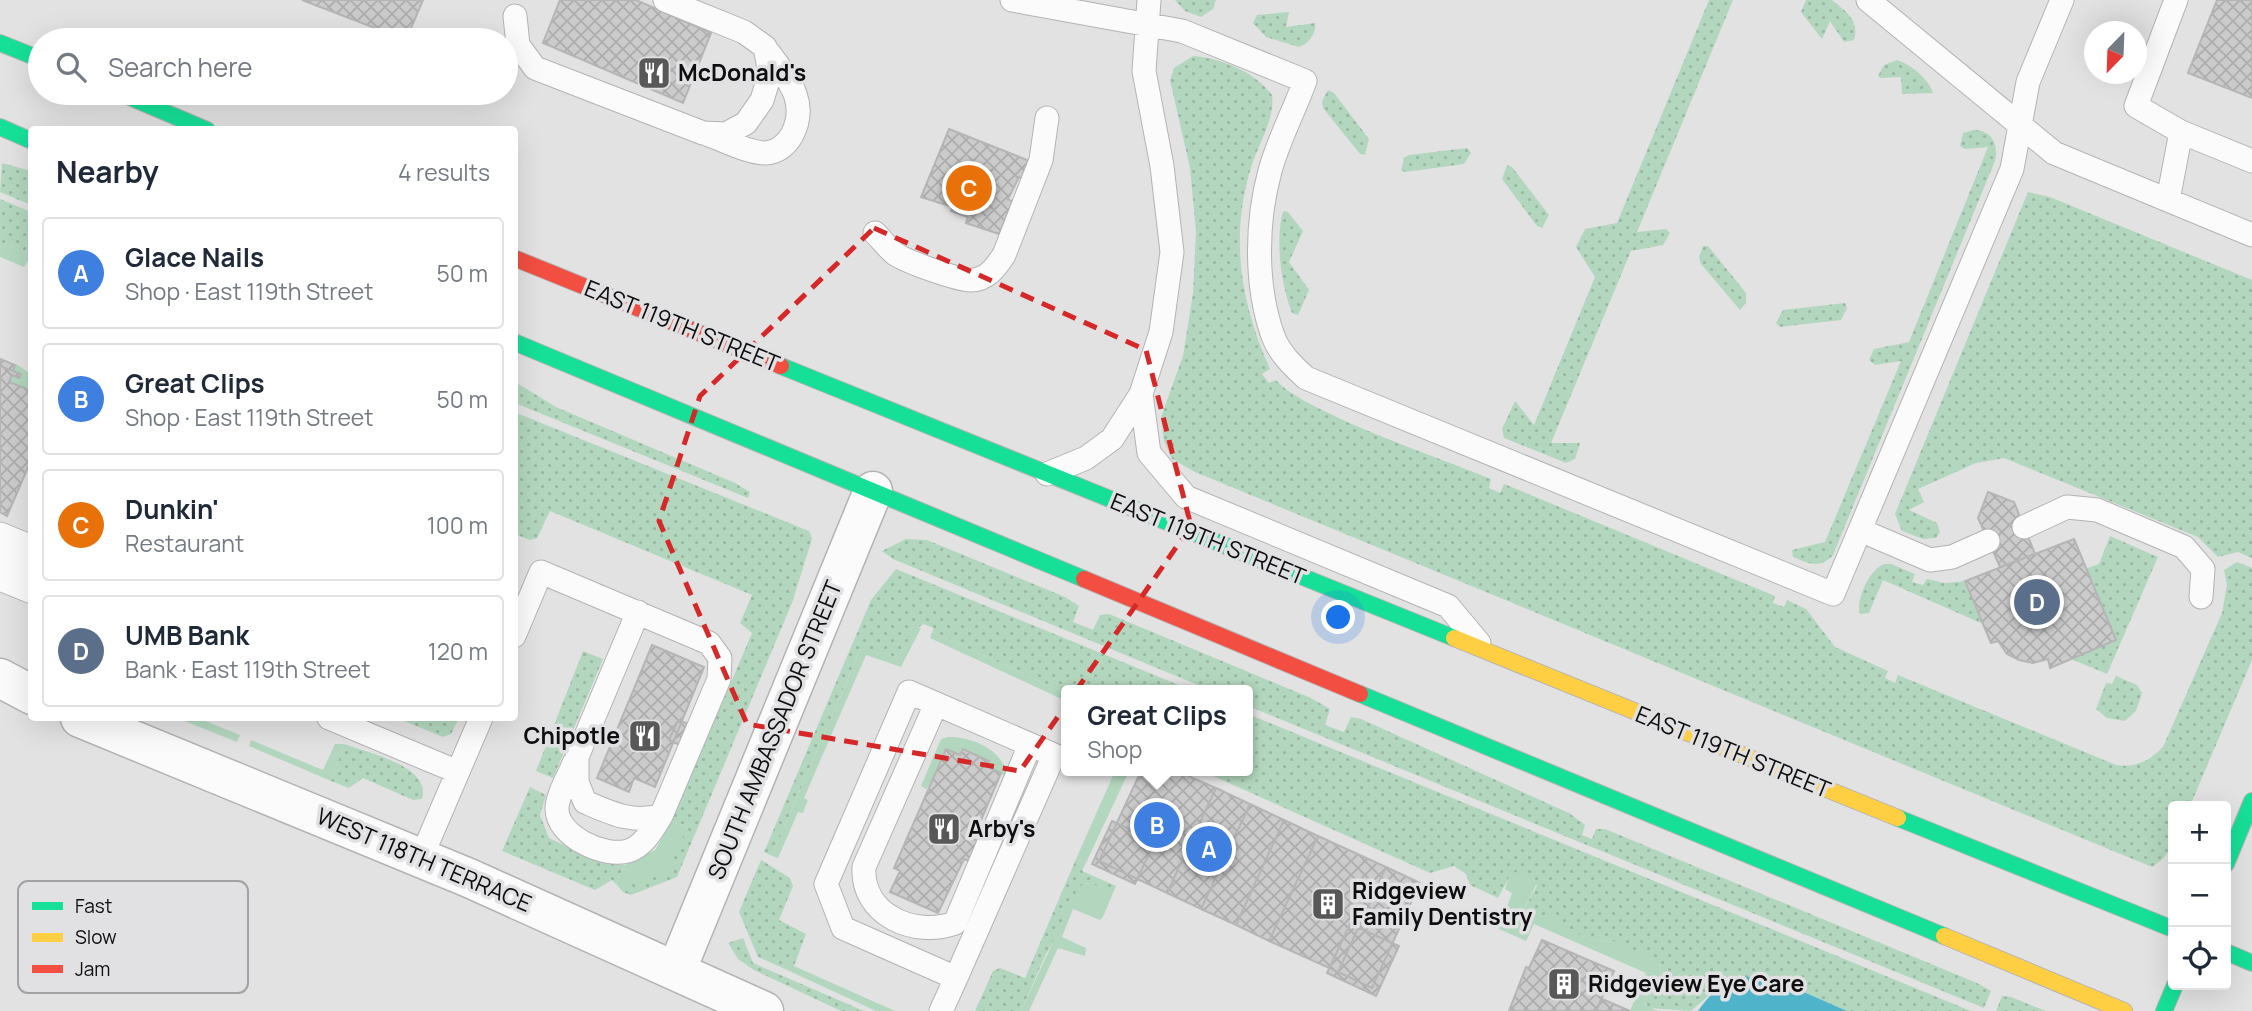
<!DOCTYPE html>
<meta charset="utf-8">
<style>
:root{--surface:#fff;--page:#f6f6f7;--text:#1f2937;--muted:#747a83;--line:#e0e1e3;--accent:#7c3aed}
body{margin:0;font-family:Manrope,sans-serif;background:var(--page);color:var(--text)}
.controls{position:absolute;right:21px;bottom:21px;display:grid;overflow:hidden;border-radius:7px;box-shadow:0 7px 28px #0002}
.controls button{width:63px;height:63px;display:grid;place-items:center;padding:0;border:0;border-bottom:2px solid var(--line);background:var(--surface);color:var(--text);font:35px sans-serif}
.compass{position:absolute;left:2084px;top:21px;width:63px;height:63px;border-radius:50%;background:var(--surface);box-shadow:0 7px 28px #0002;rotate:203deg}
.you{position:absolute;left:1339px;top:618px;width:24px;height:24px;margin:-18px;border:5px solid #fff;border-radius:50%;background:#1a73e8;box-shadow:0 0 0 10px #1a73e833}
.badge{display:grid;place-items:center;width:46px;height:46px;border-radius:50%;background:var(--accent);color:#fff;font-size:23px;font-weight:700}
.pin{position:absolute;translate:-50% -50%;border:4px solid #fff;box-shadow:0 2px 7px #0006}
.popup{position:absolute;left:1061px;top:685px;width:192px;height:91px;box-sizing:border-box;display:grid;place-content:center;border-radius:7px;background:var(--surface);filter:drop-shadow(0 2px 5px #0005);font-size:23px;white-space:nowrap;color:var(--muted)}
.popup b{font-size:26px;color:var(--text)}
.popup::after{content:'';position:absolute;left:50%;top:100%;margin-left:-14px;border:14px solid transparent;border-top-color:var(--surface)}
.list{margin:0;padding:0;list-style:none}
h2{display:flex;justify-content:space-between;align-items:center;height:91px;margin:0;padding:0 28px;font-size:30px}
h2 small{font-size:23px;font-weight:400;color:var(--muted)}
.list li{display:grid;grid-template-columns:46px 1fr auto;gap:21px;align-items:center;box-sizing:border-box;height:112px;margin:0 14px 14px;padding:0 14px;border:2px solid var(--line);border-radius:7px}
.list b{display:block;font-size:26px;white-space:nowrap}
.list p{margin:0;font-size:23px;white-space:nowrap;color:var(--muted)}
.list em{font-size:23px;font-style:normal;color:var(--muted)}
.icon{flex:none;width:38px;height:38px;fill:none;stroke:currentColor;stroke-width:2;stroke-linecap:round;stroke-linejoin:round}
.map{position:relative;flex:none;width:2252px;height:1011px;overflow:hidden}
.search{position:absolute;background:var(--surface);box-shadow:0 7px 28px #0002;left:28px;top:28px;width:490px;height:77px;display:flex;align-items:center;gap:18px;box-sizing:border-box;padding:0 24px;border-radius:38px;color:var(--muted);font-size:26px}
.panel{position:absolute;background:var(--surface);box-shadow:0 7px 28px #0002;left:28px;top:126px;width:490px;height:595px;border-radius:7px}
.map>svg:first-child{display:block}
.grass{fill:url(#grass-dots)}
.garden{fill:#b3d7be}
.water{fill:#4fb3ca}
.building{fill:url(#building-cross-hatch);stroke:#b5b5b6;stroke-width:2}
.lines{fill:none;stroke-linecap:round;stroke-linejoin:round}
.lane-casing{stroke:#b3b3b4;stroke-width:25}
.street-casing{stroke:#b3b3b4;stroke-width:41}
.fast-casing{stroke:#b3b3b4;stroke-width:18}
.slow-casing{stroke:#b3b3b4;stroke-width:18}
.jam-casing{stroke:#b3b3b4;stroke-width:18}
.lane{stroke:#fbfbfb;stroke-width:23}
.street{stroke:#fbfbfb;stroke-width:38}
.fast{stroke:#16e098;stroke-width:16}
.slow{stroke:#ffcf43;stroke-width:16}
.jam{stroke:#f24e42;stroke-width:16}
.marked{fill:none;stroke:#d62828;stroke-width:5;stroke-dasharray:14 9;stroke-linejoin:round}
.labels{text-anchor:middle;stroke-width:7;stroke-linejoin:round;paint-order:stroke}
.poi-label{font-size:23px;font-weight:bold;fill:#0f0e0f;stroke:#e1e1e4;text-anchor:start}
.street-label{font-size:23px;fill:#0f0e0f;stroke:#e1e1e4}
.key{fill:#e1e1e4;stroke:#a2a2a4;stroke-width:2}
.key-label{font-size:19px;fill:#0f0e0f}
</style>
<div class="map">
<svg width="2252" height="1011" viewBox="0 0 2252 1011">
<defs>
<pattern id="grass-dots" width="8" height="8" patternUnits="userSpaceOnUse" patternTransform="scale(1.75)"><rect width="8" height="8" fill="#b3d7be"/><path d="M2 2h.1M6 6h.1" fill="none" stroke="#99b7a2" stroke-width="1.8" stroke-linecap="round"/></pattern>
<pattern id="building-cross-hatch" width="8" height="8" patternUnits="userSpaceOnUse" patternTransform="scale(1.75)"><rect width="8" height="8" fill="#cbcbcc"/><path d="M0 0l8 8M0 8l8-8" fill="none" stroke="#adadae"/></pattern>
</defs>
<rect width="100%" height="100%" fill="#e2e2e3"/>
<path class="grass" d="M1175,0h41l-3,9 -12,8 -16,-6z
M1709,0h24l-96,232 29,-3 4,4 -7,12 -32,6 -80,192h29l-5,16 -9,4 -62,-25 -2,-9 13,-28 19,24 61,-148 -19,-30 9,-18 32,-6z
M1806,0h26c14,12 28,20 22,40l-10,2 -14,-21 -8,18 -21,-27z
M1289,12l-3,15 29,-4c2,10 -7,21 -16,24l-33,-10 -13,-14 4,-8z
M1193,56c28,2 62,16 79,39 3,27 -15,50 -22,76 -20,68 -9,134 20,198l-8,5 7,9 7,-3c27,32 170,80 215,99l-2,9 11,5 4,-9 271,112 -2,7 11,4 3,-7 19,9 29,38 53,24 -3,7 10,5 3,-8 218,90c20,3 33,-4 47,-18l59,-134 5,-28 -3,-15 13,-8 15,6v92l-62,146h-17c0,30 6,43 -21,61l-957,-395 -23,-13 -8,-18 -3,-24 22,-61 10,-63 3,-61 -6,-64 -20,-88 4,-12z
M1897,60c13,4 32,19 36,33l-31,1 -1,-17 -21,1 -2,-2 6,-11z
M1328,90l6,3 35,46 -4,16 -5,-1 -37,-46 -1,-7z
M1974,130c18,0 25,15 21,31l-162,394c-13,15 -25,8 -40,2l-1,-7 33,-8 76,-181 -26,4 -6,-5 5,-11 35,-7 79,-195 -23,2 -5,-3 3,-13z
M1467,148l4,5 -7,11 -59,8 -4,-2 3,-12 5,-3z
M2,163l29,8v34l-31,-13z
M1507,165l5,2 37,48 -7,13 -5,-2 -35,-47z
M2028,192l22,5 202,83v278l-14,-6 -20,5 -20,-20 -194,-79 -28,5 -58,26 6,13 -15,8 28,13 3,9 -4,6 -13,1 -21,-8 -7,-17z
M0,199l31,13v44l-31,-14z
M1283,211l5,1 15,19 -14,31 20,28 -11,25 -6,-2c-11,-29 -17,-72 -9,-102z
M1703,246h5l38,47v10l-6,7 -39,-46 -2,-7z
M1845,303l2,5 -6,12 -61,7 -4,-4 7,-13z
M515,382l41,25 179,76 15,9 -2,6 -233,-95z
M514,412l295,119 3,8 -20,64 -115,274 -46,18 -8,-3v-5l64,-60 -15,-6 80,-188 -12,-10 12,-28 -202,-84 -13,27 -7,2 -15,-6z
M2110,536l48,21 -51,117 -36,-15 45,-19 -31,-71 14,-5z
M906,539l21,1 138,57 14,9 -6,16 20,8 7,-15 9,-1 202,84 19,11 -5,16 19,7 7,-15 10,2 208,94 16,12 -3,10 10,4 4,-10h9l372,154 14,8 -7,17 -736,-302v-16h-38l-317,-131 -11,-8z
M1884,564h7l24,10 -3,8 11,3 4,-6 18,4 20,-2 18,43 -100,-44 -14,33 -9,1c-5,-14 10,-45 24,-50z
M896,569l295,121h-125v3l-134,-61 2,-4 -11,-4 -10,8 -15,27 -38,-9 -88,206 -8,-4 107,-252z
M583,651l20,8 -50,119 -17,-7z
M2116,676l21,9 5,8 -6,18 -11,10 -18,-3 -11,-9 10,-26 6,1z
M1248,714l723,297h-124l-73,-32 -18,-3 -36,10 -29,25 -43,-3 -4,-7 16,-26 1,-10 -44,-23 -29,-3 -42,-21 -15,-3 -6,-8 12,-21 -3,-6 -23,-6 -13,24 -28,-13 -4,-11 -12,-8 -24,7 -228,-102h46z
M397,718h62l-8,16 -8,3z
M344,744c24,9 88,22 78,55l-9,1 -50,-22 -14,10 -18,-7z
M530,787l16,8 -6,20 9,23 52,25 24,2 -9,19 -4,-4 -17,10 -93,-39z
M1076,859l10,4 -4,8 34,15 -3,7 -26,-10 -41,71 -25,57h-46l18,-40 7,-3 25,10z
M761,860l29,18 3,8 -14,34 27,14 -12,32 -12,-2 3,5 -27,-12 -19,-45z
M743,938l10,25 111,48h-23l-87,-41 -16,-11 -10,-16z
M2002,996l9,1 35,14h-50z"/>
<path class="garden" d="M0,242l31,14 -7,11 -24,-10z
M16,364l15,10v17l-22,-9 3,-7 7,2 1,-3 -7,-3z
M915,628h6l-20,39 -35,-12 -62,143 4,2 -5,13 -5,-1 -20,46 -6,-2 88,-206 7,-2 31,11z
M932,632l134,61v8l-136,-63z
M177,718h21l42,17 -3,7z
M948,737c23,-1 57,13 59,40l-21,-11 2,-5 -25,-12 -3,6 -14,-6 -16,36 -4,4 -5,-3 20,-47z
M251,740l72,30 12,-26h9l-13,37 -82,-35z
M1115,771h14l-43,92 -10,-4z
M672,821l15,6 -19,45 -45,15v5l-7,-8 9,-19 30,-15z
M1516,872l12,4 9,7 -12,24 6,8 19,3 38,21 29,3 39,19 5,5 -1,9 -16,26 2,5 12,5h-28l16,-38 -112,-49 -8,17 -27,-12 13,-36 -7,-4 5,-15z
M1091,883l22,10 -10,24 -3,3 -27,-11 -11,28 24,11 -1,8 -27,-8 -29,63h-8l55,-119 5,-7z
M788,960l6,6 101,45h-19l-91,-42 -3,-5z"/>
<path class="water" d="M1756,976l18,3 73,32h-149c15,-22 31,-33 58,-35z"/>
<path class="building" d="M302,0h121l-17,40z
M560,0h76l75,33 -28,70 -140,-60z
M2217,0h35v98l-64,-25z
M949,129l83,33 -7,18 -6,-3 -11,22 5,3 -14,32 -33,-11 2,-6 -17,-6 2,-4 -32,-10z
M0,359l15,6 -2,6 -13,-5z
M0,366l21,8 -2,4 -7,-3 -3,7 23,9v67l-25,58 -7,-4z
M1988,492l26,10 21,52 -35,13 -22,-49z
M2074,539l42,101 -66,28 -2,-9 -15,4 -14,-3 -12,-6 -9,-13 -7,2 -26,-62z
M652,645l52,22 -49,120 -21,-9 -5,14 -32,-14z
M678,720l11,4 -9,21 -11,-5z
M946,749l14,6 3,-6 26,12 -3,5 15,7 -28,66 7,3 -8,20 -8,-3 -26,54 -48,-21 10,-21 -6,-3z
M1141,771h36l39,17 -49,105 -68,-32z
M1216,788l34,16 -49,105 -34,-16z
M1250,804l34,16 -48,105 -35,-16z
M1284,820l34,16 -49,105 -33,-16z
M1112,821l43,20 -20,43 -43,-20z
M1318,836l68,31 -48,105 -69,-31z
M1386,867l34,16 -48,105 -34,-16z
M1350,924l49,22 -23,50 -49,-23z
M1542,940l72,31 -18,40h-87l17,-44 3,1z
M1602,999l28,12h-34z"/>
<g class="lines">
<defs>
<path id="lane" d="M1012,0l170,31 123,50c-11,30 -27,60 -35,90 -14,51 -15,115 3,165 6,17 20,30 33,42l527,216 179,-425 16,-87 34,-82
M1868,0l186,153 198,82
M515,16l3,29 17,23 168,65 23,1 20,-11 16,-23 8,-26 -5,-27 -21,-15 -79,-32
M2181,132l71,29
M709,135c17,6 39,18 57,18 12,-1 20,-8 26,-18 17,-33 -4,-56 -23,-82
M2168,200l13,-68 -45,-26 40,-106
M875,233c6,6 12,14 19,20 10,8 63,27 77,27 16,0 25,-13 33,-25l37,-95 6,-42
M1141,394l8,59 37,44 262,109 31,37
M1047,474l39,-16 26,-19 29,-45 20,-62 11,-80 -10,-86 -18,-95 5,-71
M2024,527l43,-20 30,3 87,37 19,22 -2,28
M1860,530l70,30 22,-3 36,-16
M0,534l32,13
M0,555l32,13
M0,579l32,13
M514,636l27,-64 168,71 11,15 -1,21 -58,137c-30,7 -48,-2 -76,-14l-8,-20v-25l61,-145
M936,704l-72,163c-3,48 51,71 91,56l75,-178
M329,718l129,54
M574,763c-5,13 -17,32 -17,46 0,27 47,49 71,42 16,-5 25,-22 33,-35
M421,858l60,-140
M941,1011l15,-33 98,-223 -145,-63 -83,192 17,44 113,50"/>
<path id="street" d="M0,678l32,17
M80,718l389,160 295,133
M677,969l196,-478"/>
<path id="fast" d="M0,43l40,16
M120,93l87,37
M0,127l32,14
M514,342l570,237
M781,366l673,272
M1360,694l584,242
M1898,818l275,111
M2226,864l26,-63
M2226,952l26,11
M2164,1011l11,-26"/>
<path id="slow" d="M1454,638l444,180
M1944,936l180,75"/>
<path id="jam" d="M514,258l267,108
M1084,579l276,115"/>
</defs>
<use href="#lane" class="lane-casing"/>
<use href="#street" class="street-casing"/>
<use href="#fast" class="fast-casing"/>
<use href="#slow" class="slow-casing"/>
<use href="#jam" class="jam-casing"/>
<use href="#lane" class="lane"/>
<use href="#street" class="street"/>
<use href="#fast" class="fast"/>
<use href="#slow" class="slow"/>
<use href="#jam" class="jam"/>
</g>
<path class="marked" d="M874,228l272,122 45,176 -171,245 -273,-47 -88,-203 41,-125z"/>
<defs>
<symbol id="restaurant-square" viewBox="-11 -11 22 22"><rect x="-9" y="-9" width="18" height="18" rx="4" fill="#595859" stroke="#e1e1e4"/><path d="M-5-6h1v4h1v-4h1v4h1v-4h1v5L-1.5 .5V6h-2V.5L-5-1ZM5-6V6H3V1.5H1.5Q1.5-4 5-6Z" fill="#fff"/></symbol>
<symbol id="building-square" viewBox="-11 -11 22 22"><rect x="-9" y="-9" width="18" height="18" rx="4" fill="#595859" stroke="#e1e1e4"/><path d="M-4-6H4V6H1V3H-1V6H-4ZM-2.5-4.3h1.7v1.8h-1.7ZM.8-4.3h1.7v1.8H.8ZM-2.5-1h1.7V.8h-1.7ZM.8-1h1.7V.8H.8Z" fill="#fff"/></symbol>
</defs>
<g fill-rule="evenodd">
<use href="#restaurant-square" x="635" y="54" width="38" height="38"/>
<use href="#restaurant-square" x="626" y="717" width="38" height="38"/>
<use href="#restaurant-square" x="925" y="810" width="38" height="38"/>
<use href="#building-square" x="1309" y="885" width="38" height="38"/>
<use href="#building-square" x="1545" y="965" width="38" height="38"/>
</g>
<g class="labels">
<g class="poi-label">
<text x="678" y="81">McDonald's</text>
<text x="620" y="744" text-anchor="end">Chipotle</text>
<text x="968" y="837">Arby's</text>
<text x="1352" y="899">Ridgeview<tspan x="1352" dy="26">Family Dentistry</tspan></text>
<text x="1588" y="992">Ridgeview Eye Care</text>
</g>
<g class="street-label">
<text transform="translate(682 326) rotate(22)" y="8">EAST 119TH STREET</text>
<text transform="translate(1208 539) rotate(22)" y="8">EAST 119TH STREET</text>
<text transform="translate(775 730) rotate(-68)" y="8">SOUTH AMBASSADOR STREET</text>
<text transform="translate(1733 752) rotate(22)" y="8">EAST 119TH STREET</text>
<text transform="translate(424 860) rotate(23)" y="8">WEST 118TH TERRACE</text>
</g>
</g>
<rect x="18" y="881" width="230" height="112" rx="10" class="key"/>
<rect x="32" y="902" width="31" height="8" fill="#16e098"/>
<rect x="32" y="933" width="31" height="9" fill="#ffcf43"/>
<rect x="32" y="965" width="31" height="8" fill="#f24e42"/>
<g class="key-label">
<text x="75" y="913">Fast</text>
<text x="75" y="944">Slow</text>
<text x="75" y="976">Jam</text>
</g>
</svg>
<div class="controls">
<button>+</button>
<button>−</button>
<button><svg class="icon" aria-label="locate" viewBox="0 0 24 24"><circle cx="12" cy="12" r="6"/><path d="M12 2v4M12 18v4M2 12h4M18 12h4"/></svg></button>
</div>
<svg class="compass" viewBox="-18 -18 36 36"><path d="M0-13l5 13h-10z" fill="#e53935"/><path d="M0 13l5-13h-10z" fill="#747a83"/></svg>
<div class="you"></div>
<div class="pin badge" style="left:1209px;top:849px;background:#3f7fe0">A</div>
<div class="pin badge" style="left:1157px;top:825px;background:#3f7fe0">B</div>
<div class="popup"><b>Great Clips</b>Shop</div>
<div class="pin badge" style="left:969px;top:188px;background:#e8710a">C</div>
<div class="pin badge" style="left:2037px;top:602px;background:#5c6f8a">D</div>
<div class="search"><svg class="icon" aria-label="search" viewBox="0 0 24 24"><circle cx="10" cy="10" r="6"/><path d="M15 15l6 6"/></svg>Search here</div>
<section class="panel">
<h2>Nearby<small>4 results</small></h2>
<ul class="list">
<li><span class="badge" style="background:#3f7fe0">A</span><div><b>Glace Nails</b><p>Shop · East 119th Street</p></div><em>50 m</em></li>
<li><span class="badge" style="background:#3f7fe0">B</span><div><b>Great Clips</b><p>Shop · East 119th Street</p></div><em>50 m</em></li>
<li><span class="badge" style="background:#e8710a">C</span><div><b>Dunkin'</b><p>Restaurant</p></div><em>100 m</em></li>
<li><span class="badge" style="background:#5c6f8a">D</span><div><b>UMB Bank</b><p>Bank · East 119th Street</p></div><em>120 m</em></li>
</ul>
</section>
</div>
